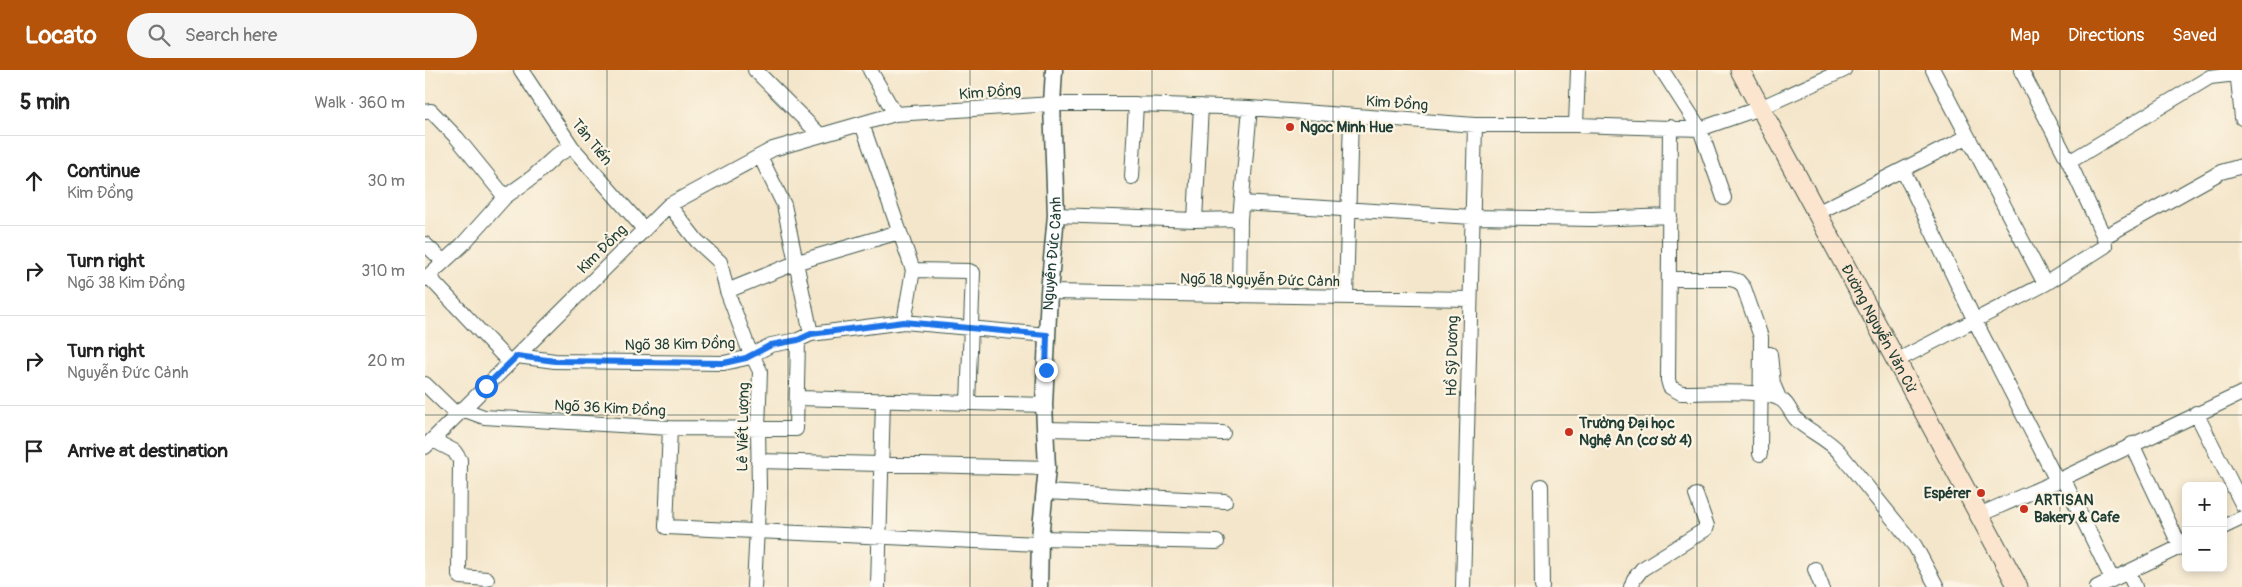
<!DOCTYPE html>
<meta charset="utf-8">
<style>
:root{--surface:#fff;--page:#f6f6f6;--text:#222;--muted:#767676;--line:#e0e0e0;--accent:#b45309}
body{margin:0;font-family:Pangolin,sans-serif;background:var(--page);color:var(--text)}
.controls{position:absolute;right:15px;bottom:15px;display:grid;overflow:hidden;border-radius:8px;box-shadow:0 2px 8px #0003}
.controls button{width:45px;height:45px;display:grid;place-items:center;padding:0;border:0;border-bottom:1px solid var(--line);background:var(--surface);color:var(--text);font:25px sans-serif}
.stop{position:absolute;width:15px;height:15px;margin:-11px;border:4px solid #1a73e8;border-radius:50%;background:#fff}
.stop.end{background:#1a73e8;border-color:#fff;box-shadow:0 1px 5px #0008}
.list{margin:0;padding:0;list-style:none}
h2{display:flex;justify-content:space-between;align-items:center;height:65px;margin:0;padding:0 20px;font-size:21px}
h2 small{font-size:16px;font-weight:400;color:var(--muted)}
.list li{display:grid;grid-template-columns:32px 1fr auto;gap:15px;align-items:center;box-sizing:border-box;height:90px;padding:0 20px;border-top:1px solid var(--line)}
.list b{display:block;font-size:19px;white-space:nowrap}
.list p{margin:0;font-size:16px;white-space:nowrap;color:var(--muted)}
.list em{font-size:16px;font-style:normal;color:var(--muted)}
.icon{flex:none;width:28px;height:28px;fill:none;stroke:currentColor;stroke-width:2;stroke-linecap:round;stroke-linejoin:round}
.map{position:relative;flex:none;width:1817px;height:517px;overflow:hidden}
header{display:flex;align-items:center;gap:30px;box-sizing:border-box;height:70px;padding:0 25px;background:var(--accent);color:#fff}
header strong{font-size:24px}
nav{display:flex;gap:28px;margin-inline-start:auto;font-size:18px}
.search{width:350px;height:45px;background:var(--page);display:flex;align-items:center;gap:12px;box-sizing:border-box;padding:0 18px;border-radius:28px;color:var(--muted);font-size:19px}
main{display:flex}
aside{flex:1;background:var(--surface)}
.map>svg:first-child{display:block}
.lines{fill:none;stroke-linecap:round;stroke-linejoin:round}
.minor-casing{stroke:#3f564b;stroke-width:16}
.tertiary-casing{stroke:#3f564b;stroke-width:19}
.secondary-casing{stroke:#3f564b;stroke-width:21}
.minor{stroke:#fff;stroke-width:14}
.tertiary{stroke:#fff;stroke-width:16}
.secondary{stroke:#fbe5cf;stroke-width:19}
.route{stroke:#1a73e8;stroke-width:6}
.grid{fill:none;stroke:#1f3d34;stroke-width:1;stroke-opacity:0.55}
.poi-dot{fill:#c8321e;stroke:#fcf5e5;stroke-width:2}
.labels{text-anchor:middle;stroke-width:4.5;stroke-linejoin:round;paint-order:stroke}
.street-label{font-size:15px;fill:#1f3d34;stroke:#fcf5e5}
.poi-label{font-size:15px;font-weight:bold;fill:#1f3d34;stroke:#fcf5e5;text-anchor:start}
</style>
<header>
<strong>Locato</strong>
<div class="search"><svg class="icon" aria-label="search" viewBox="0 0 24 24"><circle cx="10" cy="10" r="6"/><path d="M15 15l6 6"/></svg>Search here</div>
<nav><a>Map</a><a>Directions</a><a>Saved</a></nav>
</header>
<main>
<aside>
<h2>5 min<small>Walk · 360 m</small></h2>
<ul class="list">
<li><svg class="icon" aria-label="ahead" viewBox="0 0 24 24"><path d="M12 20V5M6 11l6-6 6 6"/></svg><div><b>Continue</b><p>Kim Đồng</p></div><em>30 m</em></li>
<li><svg class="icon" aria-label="right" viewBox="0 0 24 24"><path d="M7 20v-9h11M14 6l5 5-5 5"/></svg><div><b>Turn right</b><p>Ngõ 38 Kim Đồng</p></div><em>310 m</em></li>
<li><svg class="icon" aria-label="right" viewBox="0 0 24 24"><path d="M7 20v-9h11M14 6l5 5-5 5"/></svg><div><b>Turn right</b><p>Nguyễn Đức Cảnh</p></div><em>20 m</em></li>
<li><svg class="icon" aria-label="arrive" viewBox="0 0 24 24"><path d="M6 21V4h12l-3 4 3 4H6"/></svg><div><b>Arrive at destination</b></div></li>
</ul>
</aside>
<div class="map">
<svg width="1817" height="517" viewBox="0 0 1817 517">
<rect width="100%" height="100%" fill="#fcf5e5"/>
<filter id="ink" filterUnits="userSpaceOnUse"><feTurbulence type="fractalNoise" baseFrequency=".02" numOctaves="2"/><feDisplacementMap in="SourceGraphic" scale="10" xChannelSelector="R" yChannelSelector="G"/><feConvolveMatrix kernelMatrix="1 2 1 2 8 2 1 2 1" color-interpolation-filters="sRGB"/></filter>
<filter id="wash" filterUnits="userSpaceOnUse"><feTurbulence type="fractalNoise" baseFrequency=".0096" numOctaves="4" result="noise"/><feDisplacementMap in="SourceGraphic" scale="20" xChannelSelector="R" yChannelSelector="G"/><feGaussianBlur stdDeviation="1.12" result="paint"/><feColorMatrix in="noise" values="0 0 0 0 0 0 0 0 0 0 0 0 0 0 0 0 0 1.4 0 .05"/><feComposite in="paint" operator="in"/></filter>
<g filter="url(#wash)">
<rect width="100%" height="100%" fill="#f4e6cb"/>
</g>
<g filter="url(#ink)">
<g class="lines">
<defs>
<path id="minor" d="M96,0l51,77 72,82
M330,0l65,65
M445,0l25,44
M1237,0l38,59 24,69
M1508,0l112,214
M1812,0l5,48
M0,42l6,-1 26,27 48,59
M437,54l51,146 -9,52
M1151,55l2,-55
M1245,57l-2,253 2,7 11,6c23,0 80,-4 99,6 9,4 11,17 19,23 13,11 29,17 40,30l76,94 22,41
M335,86l24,49 27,129
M1644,92l141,-85 27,-3
M1478,100l71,149 83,162
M707,107l4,-73
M817,133l230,14 121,2 77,-3
M244,135l28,36 23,21 7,29 21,56 12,24 -2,57 1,60 -5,99
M1392,143l150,-76
M631,145l139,5 45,-1
M770,150l6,-114
M1679,167l117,-65 21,-6
M0,174l19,18
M488,200l56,1 4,2 -5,130
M3,206l82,87
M0,209l37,-34 43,-48 28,-20 24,-22 15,-8
M1245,209h60l8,2 6,7 17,49 -1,117
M302,221l71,-29 101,-30
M624,222l421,7
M814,226l1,-77 10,-111
M921,227l5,-181
M1345,284l3,30 6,14
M92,286l38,5 169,2 22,-5 25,-13 27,-5 13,-6 93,-12 143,13
M1471,291l149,-77 60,-38 -1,-9 -35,-75 -48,-92
M0,314l32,31
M373,328l246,7
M37,339l22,8 186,11 126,1 2,-89
M1771,343l46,91
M245,358l-4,99 374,17
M621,359l177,4
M8,370l21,11 6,9 -1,115 2,2 26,2
M1707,374l48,102
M0,377l244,-242 104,-56 122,-35 157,-10h84l114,4 225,17h101l124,4 60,-21 84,-38
M333,391l289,7
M1638,408l49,101
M1116,416l1,101
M620,422l180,9
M1554,445l78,-34 185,-88
M1798,457l19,-9
M615,468l177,4
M1390,499l7,18
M1703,502l7,15
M453,517l5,-187
M1038,517l12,-462
M1206,517l3,-8 8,-10 64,-40 1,-3 -11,-31
M1672,517l89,-43"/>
<g id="tertiary">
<path id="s1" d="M614,517l1,-49 7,-70 -3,-63 5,-113 7,-77 -4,-111 2,-34"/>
</g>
<g id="secondary">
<path id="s2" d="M1315,0l278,517"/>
</g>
</defs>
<use href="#minor" class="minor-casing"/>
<use href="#tertiary" class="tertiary-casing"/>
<use href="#secondary" class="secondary-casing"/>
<use href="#minor" class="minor"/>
<use href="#tertiary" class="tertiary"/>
<use href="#secondary" class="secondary"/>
</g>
</g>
<g class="lines" filter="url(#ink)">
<path class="route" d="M61,316l31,-30 38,5 169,2 22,-5 25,-13 27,-5 13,-6 93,-12 143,13 -1,35"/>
</g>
<path class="grid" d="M182,0v517M363,0v517M545,0v517M727,0v517M908,0v517M1090,0v517M1272,0v517M1454,0v517M1635,0v517M0,172h1817M0,345h1817"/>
<g class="poi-dot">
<circle cx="865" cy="57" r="5"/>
<circle cx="1144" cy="362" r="5"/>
<circle cx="1556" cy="423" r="5"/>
<circle cx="1599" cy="439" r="5"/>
</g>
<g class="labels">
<g class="street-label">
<text transform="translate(565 22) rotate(-4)" y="5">Kim Đồng</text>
<text transform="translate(972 33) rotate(4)" y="5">Kim Đồng</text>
<text transform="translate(167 72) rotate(51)" y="5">Tân Tiến</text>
<text transform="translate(177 179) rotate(-45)" y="5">Kim Đồng</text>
<text dy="5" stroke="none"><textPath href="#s1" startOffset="334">Nguyễn Đức Cảnh</textPath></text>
<text transform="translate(835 210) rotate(1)" y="5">Ngõ 18 Nguyễn Đức Cảnh</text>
<text dy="5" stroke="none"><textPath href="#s2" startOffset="294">Đường Nguyễn Văn Cừ</textPath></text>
<text transform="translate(255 274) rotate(-1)" y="5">Ngõ 38 Kim Đồng</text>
<text transform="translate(1027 286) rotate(-89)" y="5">Hồ Sỹ Dương</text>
<text transform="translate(185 338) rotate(3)" y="5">Ngõ 36 Kim Đồng</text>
<text transform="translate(318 357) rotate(-89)" y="5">Lê Viết Lượng</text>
</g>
<g class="poi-label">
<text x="875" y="62">Ngoc Minh Hue</text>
<text x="1154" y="358">Trường Đại học<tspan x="1154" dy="17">Nghệ An (cơ sở 4)</tspan></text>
<text x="1546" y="428" text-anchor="end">Espérer</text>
<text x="1609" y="435">ARTISAN<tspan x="1609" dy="17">Bakery &amp; Cafe</tspan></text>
</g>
</g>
</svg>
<div class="controls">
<button>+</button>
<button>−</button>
</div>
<div class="stop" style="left:61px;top:316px"></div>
<div class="stop end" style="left:621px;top:300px"></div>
</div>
</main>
